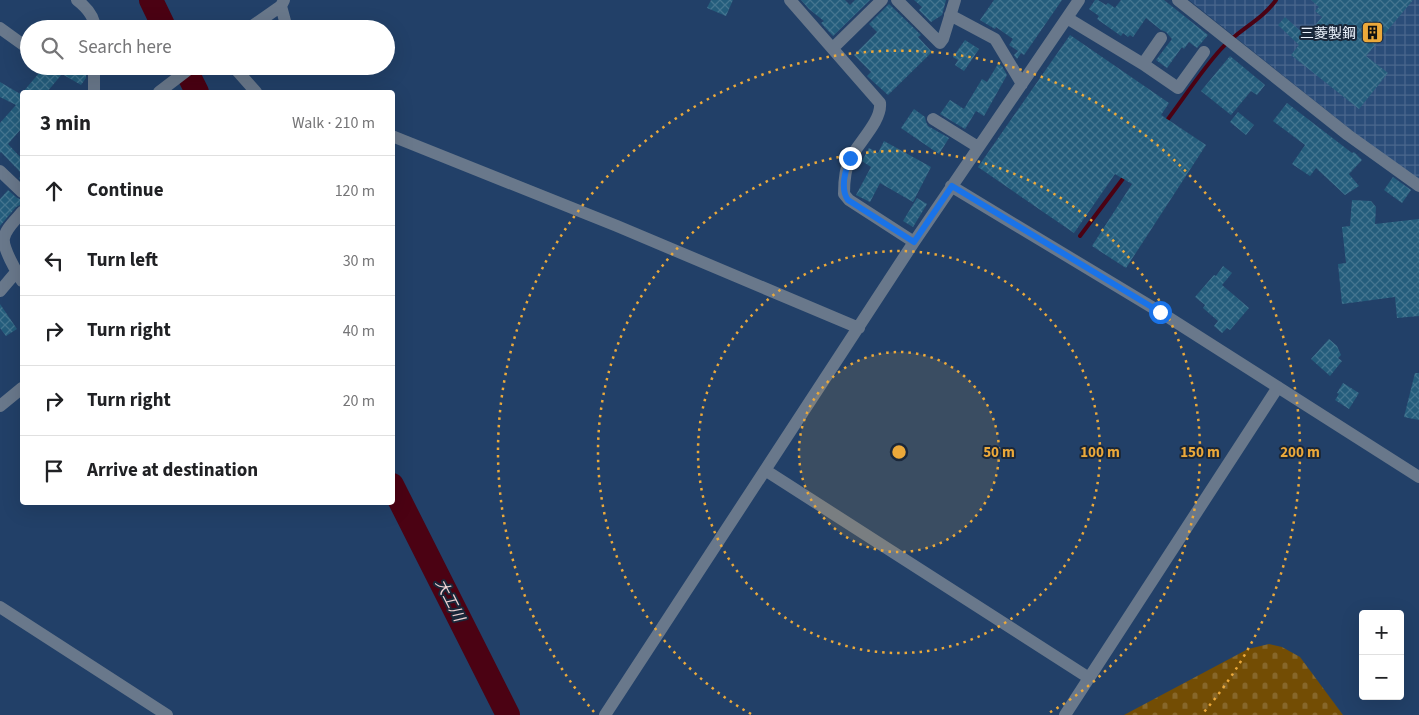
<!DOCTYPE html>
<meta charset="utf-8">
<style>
:root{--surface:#fff;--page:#f2f2f2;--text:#202124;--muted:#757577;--line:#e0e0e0}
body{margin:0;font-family:"Source Sans 3","Noto Sans JP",sans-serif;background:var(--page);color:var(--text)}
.controls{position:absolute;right:15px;bottom:15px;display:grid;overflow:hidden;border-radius:5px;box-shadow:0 5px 20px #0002}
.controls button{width:45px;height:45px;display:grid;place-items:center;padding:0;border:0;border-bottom:1px solid var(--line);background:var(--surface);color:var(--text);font:25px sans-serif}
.stop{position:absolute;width:15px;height:15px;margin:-11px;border:4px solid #1a73e8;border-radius:50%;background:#fff}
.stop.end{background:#1a73e8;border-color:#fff;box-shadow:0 1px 5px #0008}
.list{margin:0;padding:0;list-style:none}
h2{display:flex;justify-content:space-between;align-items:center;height:65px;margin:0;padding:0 20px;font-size:21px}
h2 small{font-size:16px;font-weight:400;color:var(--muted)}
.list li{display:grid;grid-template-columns:32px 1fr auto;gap:15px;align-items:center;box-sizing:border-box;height:70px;padding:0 20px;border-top:1px solid var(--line)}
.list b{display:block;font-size:19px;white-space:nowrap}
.list em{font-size:16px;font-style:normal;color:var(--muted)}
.icon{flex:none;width:28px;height:28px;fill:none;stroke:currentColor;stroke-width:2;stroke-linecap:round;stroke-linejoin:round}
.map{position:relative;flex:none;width:1419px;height:715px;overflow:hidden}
.search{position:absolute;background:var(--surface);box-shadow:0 5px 20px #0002;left:20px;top:20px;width:375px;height:55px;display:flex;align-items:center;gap:12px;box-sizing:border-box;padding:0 18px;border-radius:28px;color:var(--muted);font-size:19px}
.panel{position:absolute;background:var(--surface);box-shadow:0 5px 20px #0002;left:20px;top:90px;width:375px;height:415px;border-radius:5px}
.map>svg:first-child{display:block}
.industrial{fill:url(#industrial-grid)}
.cemetery{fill:url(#cemetery-stones)}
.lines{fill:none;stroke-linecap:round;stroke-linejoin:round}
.stream{stroke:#4b0213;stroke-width:4}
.river{stroke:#4b0213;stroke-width:24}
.building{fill:url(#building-cross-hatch)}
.minor{stroke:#69788b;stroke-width:12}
.route{stroke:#1a73e8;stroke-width:6}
.ring{fill:none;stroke:#eca93a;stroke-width:2.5;stroke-dasharray:2.5 5}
.labels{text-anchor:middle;stroke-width:4;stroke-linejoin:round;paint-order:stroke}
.poi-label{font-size:14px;fill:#ebf3fd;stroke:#1a2739;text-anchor:end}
.water-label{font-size:15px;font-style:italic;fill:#efd2d3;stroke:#1a2739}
.centre{fill:#eca93a;stroke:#1a2739;stroke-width:2.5}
.ring-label{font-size:15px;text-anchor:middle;font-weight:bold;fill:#eca93a;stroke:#1a2739;stroke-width:4;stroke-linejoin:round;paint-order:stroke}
</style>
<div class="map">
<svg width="1419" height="715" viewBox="0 0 1419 715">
<defs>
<pattern id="industrial-grid" width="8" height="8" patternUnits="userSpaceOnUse" patternTransform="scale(1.25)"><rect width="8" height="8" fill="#2b4d79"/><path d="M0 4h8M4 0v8" fill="none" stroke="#4a678d"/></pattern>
<pattern id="cemetery-stones" width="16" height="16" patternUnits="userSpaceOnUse" patternTransform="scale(1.25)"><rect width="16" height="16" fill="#734d04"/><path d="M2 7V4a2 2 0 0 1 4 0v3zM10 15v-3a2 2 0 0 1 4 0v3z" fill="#87672a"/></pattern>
<pattern id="building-cross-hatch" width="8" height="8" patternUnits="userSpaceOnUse" patternTransform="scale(1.25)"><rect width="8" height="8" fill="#245d7c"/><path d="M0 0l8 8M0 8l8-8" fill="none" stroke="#447590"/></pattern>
</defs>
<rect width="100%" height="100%" fill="#224068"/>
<path class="industrial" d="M1189,0h230v179l-44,-30z"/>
<path class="cemetery" d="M1269,644l13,3 18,10 43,58h-219l124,-66z"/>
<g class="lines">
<path class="stream" d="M1165,123c19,-25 36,-52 56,-74 17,-19 41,-29 55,-49
M1080,236l45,-60"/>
<path class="river" d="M151,0l14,29
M184,66l13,26
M392,485l116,230"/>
</g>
<path class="building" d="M711,0h22l-7,16 -19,-8z
M801,0h44l5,5 5,-5h15l-37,36 -12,-13 3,-2 -15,-12z
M914,0h32l-4,15 -11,7 -12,-12 3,-3z
M994,0h68l-38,55 -3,-2 -4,6 -3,-4 4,-4 -9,-6 4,-6 -17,-12 -1,2 -15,-9z
M1095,0h3l8,5 2,-2 7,5 6,-8h43l44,35 -11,13 -8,-6 -5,7 -2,-2 -15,21 -11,-8 16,-21 -6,-7 -5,-2 -15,-12 -13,19 -3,-2 -2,2 -5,-4 -2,3 -24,-17 2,-3 -10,-7z
M1311,0h102l-47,56 22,17 -29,36 -68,-54 8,-10 -21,-20 7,-8 21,19 16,-19 -7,-6 4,-4z
M889,4l32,31 -3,2 14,15 -44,43 -21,-19 4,-4 -17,-17 23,-23 -8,-8z
M1070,35l99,68 -8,12 45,30 -80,123 -34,-22 40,-62 -17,-10 -41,59 -96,-66z
M965,40l14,9 -15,22 -9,-6 3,-5 -5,-3z
M1230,56l35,29 -8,10 -6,-4 -20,24 -30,-24z
M998,64l4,2 5,9 -23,41 -8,-5 -11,18 -25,-15 10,-14 14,9 18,-30 5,3z
M45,66h37l4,2v10l-5,7 -19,-11 -15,18h-24z
M0,82l22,13v33l-14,16 14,15v22l-3,-3 3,-4 -21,-22 -1,1v-30l16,-18 -16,-8z
M1287,103l65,50 2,-1 8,8 -13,14 10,12 -14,9 -29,-27 -6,8 -18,-12 13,-19 -32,-24z
M914,109l11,8 1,5 2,4 21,12 -10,16 -38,-26z
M1238,112l16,13 -8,10 -16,-13z
M884,141l47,26 -18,35 -33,-19 -10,19 -14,-7 15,-28 -9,-6 7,-13 9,5z
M1393,177l18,13 -9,13 -18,-13z
M8,190l9,8 5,2v4l-6,3 -16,19v-27z
M917,198l10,6 -14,23 -10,-6z
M1352,200l19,1 5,6 -1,17 44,-5v97l-22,2 -2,-21 -53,7 -4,-40 8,-1 -4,-36 8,-1z
M1223,266l9,7 -10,12 27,23 -19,22 -3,-2 -5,5 -8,-7 4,-5 -15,-13 2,-3 -10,-8 19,-22 2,1z
M0,304l17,25 -11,7 -6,-8z
M1329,339l8,7 4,9 -3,3 4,3 -12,15 -19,-17z
M1415,373h4v47l-15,-3z
M1343,383l16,10 -10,16 -14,-9 4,-6 -2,-1z"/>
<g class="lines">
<path class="minor" d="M77,0c9,7 18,16 18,29
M790,0l90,103c2,18 -22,40 -30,56 -5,10 -6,23 -6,35l5,6 65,42
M897,0l43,43 3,-4 12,-39
M1178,0l170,135 71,51
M281,6l4,15v8
M950,15l45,24 27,45
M1067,18l76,46 35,24 26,-36
M0,28l29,21
M248,29l33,-23 3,-6
M833,48l49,-48
M1143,64l18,-26
M94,66v26
M233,66l23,26
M159,92l34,-26
M933,119l45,28
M392,136l225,90 242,102
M0,171l22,21
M951,186l209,126 259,165
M22,212c-6,8 -16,16 -18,26 -2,9 13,35 18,43
M0,291l17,-20
M0,406l22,-18
M765,470l324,208
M0,607l167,108
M605,715l309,-473 165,-242
M1065,715l213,-328"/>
</g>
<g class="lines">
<path class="route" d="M850,158c-5,13 -10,31 -2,42l66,42 38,-56 208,126"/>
</g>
<circle cx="899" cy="452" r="100" fill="#eca93a" fill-opacity=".12"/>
<g class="ring">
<circle cx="899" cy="452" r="100"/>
<circle cx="899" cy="452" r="201"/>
<path d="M751 714A301 301 0 1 1 1047 714"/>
<path d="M594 712A401 401 0 1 1 1204 712"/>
</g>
<defs>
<symbol id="building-square" viewBox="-11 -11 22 22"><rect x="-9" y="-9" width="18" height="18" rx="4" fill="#eca93a" stroke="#1a2739"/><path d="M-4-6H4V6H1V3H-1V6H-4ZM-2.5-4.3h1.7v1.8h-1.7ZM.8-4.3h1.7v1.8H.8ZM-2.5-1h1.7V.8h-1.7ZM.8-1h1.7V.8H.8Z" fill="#111"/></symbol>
</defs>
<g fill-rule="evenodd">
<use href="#building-square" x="1360" y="20" width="25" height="25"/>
</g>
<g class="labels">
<g class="poi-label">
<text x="1356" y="38">三菱製鋼</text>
</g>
<g class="water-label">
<text transform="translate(450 600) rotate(63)" y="5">大工川</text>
</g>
</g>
<circle cx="899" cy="452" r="8" class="centre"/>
<g class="ring-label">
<text x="999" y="457">50 m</text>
<text x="1100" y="457">100 m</text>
<text x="1200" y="457">150 m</text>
<text x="1300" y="457">200 m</text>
</g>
</svg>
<div class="controls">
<button>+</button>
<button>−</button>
</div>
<div class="stop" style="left:1160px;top:312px"></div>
<div class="stop end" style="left:850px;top:158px"></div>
<div class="search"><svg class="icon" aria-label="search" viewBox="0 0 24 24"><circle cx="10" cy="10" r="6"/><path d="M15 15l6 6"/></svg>Search here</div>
<section class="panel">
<h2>3 min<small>Walk · 210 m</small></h2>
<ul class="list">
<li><svg class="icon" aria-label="ahead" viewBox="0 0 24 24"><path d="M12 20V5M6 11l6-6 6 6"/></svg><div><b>Continue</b></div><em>120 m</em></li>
<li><svg class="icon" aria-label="left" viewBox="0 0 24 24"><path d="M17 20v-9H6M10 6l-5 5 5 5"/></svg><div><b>Turn left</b></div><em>30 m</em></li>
<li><svg class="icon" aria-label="right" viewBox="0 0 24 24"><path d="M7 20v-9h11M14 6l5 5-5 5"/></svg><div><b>Turn right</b></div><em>40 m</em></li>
<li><svg class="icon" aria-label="right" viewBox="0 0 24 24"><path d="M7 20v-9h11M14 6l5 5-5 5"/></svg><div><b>Turn right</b></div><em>20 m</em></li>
<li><svg class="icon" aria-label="arrive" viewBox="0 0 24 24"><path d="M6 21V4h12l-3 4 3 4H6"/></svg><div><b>Arrive at destination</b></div></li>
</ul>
</section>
</div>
